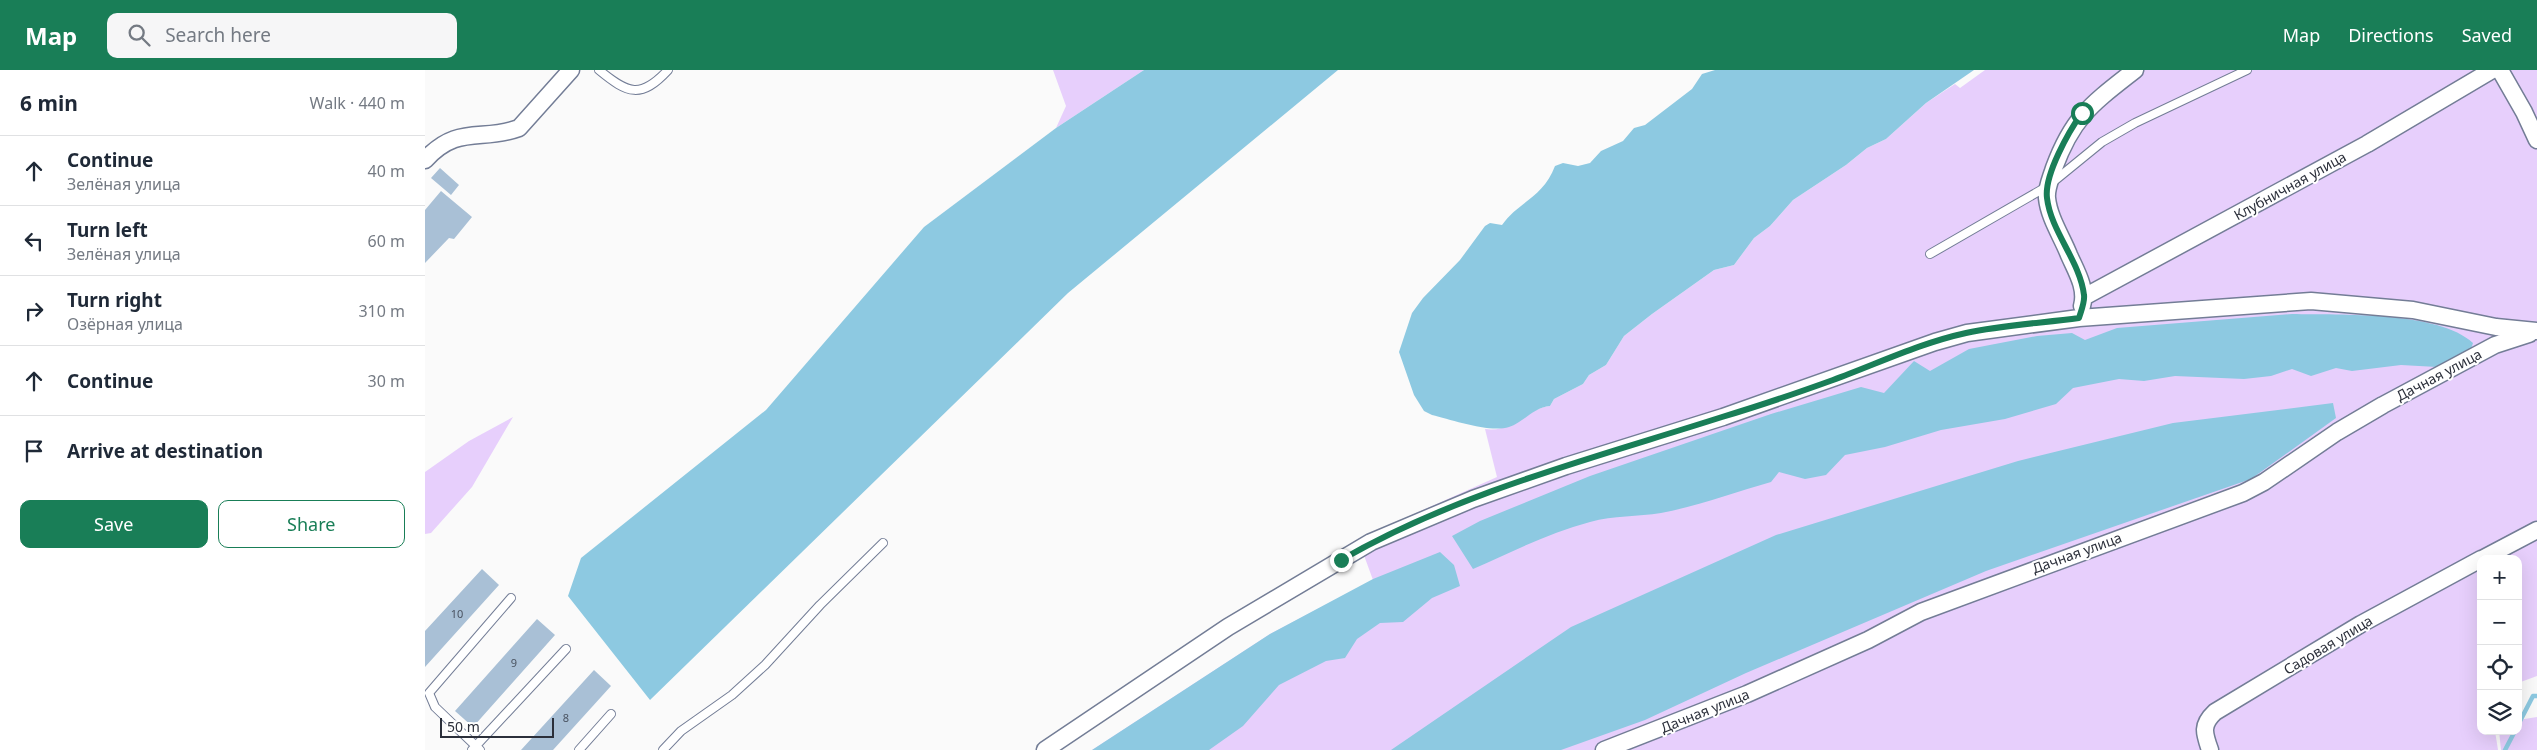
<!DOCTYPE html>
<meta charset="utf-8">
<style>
:root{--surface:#fff;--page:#f6f6f7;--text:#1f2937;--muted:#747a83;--line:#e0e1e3;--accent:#197e57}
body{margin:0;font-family:"Noto Sans",sans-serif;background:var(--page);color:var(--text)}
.controls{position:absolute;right:15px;bottom:15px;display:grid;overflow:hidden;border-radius:10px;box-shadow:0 5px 20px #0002}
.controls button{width:45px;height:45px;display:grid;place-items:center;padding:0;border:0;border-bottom:1px solid var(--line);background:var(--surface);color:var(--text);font:25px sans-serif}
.scale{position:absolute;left:15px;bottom:12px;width:114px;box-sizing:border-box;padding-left:5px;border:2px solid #2b2f3a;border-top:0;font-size:14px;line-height:18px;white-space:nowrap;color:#2b2f3a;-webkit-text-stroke:4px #fff;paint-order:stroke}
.stop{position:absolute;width:15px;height:15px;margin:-11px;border:4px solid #197e57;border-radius:50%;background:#fff}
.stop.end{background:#197e57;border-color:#fff;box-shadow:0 1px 5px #0008}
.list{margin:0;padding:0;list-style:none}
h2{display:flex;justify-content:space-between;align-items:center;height:65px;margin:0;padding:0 20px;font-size:21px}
h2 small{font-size:16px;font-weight:400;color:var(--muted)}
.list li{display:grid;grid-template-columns:32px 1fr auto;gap:15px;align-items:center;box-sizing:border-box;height:70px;padding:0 20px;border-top:1px solid var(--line)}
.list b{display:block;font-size:19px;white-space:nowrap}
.list p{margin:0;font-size:16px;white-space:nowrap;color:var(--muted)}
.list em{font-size:16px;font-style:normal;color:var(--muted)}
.actions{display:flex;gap:10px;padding:15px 20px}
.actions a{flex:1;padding:11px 0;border:1px solid var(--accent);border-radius:10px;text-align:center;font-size:18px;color:var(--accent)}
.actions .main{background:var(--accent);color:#fff}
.icon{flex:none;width:28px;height:28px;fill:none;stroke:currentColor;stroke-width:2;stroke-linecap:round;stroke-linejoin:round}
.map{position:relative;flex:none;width:2112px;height:680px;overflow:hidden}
header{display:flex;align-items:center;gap:30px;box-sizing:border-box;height:70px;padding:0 25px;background:var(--accent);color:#fff}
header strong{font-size:24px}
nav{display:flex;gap:28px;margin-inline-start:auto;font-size:18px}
.search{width:350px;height:45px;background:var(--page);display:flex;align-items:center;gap:12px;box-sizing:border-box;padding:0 18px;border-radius:10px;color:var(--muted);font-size:19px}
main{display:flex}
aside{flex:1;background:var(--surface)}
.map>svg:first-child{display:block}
.green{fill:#e7cffc}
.water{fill:#8dc9e1}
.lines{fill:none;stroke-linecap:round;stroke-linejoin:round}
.stream{stroke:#8dc9e1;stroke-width:4.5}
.building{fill:#a9c0d6}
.lane-casing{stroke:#737d96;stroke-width:10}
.street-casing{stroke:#737d96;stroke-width:19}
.lane{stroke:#fff;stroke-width:8}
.street{stroke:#fff;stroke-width:16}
.route{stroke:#197e57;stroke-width:6}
.labels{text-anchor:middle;stroke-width:4;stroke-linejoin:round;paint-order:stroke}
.number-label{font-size:11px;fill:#4a5361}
.street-label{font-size:14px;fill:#2b2f3a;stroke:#fff}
</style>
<header>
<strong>Map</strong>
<div class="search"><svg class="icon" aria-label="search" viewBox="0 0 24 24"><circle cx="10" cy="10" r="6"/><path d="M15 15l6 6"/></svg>Search here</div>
<nav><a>Map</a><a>Directions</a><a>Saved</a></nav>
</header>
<main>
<aside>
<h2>6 min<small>Walk · 440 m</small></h2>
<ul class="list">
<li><svg class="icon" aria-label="ahead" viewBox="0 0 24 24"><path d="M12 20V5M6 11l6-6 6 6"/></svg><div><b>Continue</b><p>Зелёная улица</p></div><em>40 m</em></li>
<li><svg class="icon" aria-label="left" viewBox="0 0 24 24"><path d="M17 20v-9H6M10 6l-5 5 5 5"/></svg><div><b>Turn left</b><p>Зелёная улица</p></div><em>60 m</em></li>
<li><svg class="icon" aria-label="right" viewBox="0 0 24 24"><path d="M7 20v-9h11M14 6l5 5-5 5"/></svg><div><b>Turn right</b><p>Озёрная улица</p></div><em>310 m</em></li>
<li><svg class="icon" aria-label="ahead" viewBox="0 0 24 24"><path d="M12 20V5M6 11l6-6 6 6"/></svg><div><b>Continue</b></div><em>30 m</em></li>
<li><svg class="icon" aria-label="arrive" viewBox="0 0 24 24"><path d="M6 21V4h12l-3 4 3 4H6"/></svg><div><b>Arrive at destination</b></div></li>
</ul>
<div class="actions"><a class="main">Save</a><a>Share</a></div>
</aside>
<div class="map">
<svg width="2112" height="680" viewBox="0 0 2112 680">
<rect width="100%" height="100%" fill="#fafafa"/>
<path class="green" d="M628,0h91l-88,58 10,-22z
M1560,0h552v606l-19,7v-124h-37v172h14l3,19h-1406l178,-116 103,-54 -15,-41 139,-62 -12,-48c28,4 43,-21 65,-23l4,-7 29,-15 6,-9 17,-10 18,-29 28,-22 62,-44 20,-5 20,-27 16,-12 23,-26 53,-35 21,-17 19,-9 40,-36 29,-19 5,4z
M88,347l-41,70 -41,46 -6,1v-62l44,-31z
M2112,647v33h-36l-2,-19h19v-11z"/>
<path class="water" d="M719,0h194l-270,223 -418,407 -82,-104 13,-38 185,-148 158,-183 132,-99z
M1290,0h259l-48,33 -40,36 -19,9 -21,17 -53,35 -23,26 -16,12 -20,27 -20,5 -62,44 -28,22 -18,29 -17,10 -6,9 -29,15 -4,7c-16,1 -26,16 -41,21 -19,6 -57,-7 -77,-12l-8,-4 -10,-16 -15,-43 13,-39 11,-15 37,-38 25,-34 5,-3 12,2c17,-24 41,-27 53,-59l8,-3 15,3 12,-3 11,-12 22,-10 11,-13 11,-3 47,-36 10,-15z
M1867,244c47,1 147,-3 181,29l-3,9 -33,15 -36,-2 -49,6 -16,-3 -25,8 -19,-7 -21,7 -27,3 -69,-3 -31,5 -25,-2 -46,9 -17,16 -51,15 -64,11 -56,17 -40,8 -19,20 -21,4 -26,-7 -8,10c-36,10 -73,24 -110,31 -23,4 -47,2 -71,9 -41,11 -79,30 -117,47l-21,-33 28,-15 110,-45 181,-62 90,-27 23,6 30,-32 16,10 39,-22 68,-13 35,-3 13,7 32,-12z
M1908,333l3,15 -85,61 -265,92 -240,102 -101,47 -84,30h-170l180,-123 205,-92 242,-74 155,-38z
M1015,482l14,13 6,21 -28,12 -29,24 -23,1 -23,16 -12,19 -19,3 -47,24 -36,41 -34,24h-117l178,-116 103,-55z"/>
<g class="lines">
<path class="stream" d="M2093,655l15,-29h4
M2080,680l10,-19"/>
</g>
<path class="building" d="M15,98l19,17 -8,10 -20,-17z
M16,121l31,26 -18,22 -5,-1 -24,25v-53z
M57,499l17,16 -74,82v-36z
M112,549l18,16 -82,92 -18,-16z
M169,600l17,16 -58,64h-32z"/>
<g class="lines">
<defs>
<path id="lane" d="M174,0c29,24 42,29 69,0
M1505,184l118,-68 54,-44 33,-19 112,-53
M47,680l94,-101
M55,680l-45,-43 -6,-14 82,-95
M154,680l32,-36
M238,680l18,-19 51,-36 33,-30 55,-60 63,-62"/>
<path id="street" d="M2075,0l24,42 13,28
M0,90c33,-36 56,-18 94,-32l52,-58
M1659,227l283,-153 125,-74
M1657,236c5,-18 -6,-35 -13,-51 -7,-18 -20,-37 -22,-57 -1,-10 4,-20 7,-30 19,-52 39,-65 81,-98
M2057,489l55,-29
M620,680l183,-123 143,-85 102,-43 93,-33 157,-49 212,-75 32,-9 112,-15 232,-17 102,9 83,17 41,4
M1179,680l143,-56 121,-54 53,-28 322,-119 21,-11 73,-50 46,-27 112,-60 34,-11
M1785,680c-6,-17 -9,-25 5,-38l146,-88 120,-65"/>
</defs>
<use href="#lane" class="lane-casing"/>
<use href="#street" class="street-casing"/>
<use href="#lane" class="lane"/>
<use href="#street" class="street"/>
</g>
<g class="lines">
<path class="route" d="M916,490c118,-68 253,-102 381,-143 37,-11 75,-24 111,-37 44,-16 87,-37 133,-47 37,-8 76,-10 113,-15 2,-7 6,-16 5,-23 -4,-34 -33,-63 -37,-97 -3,-23 22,-67 35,-85"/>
</g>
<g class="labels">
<g class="number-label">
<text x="32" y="548">10</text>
<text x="89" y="597">9</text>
<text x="141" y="652">8</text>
</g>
<g class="street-label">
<text transform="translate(1865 116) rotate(-29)" y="5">Клубничная улица</text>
<text transform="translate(2014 305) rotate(-28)" y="5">Дачная улица</text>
<text transform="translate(1652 483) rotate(-20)" y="5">Дачная улица</text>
<text transform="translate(1903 575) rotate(-31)" y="5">Садовая улица</text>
<text transform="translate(1280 641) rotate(-22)" y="5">Дачная улица</text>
</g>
</g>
</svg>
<div class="controls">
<button>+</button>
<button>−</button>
<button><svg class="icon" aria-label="locate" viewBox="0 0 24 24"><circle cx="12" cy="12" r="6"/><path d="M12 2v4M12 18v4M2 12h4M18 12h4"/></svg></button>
<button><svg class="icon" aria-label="layers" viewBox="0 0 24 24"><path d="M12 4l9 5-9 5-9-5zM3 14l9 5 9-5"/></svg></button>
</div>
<div class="scale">50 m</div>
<div class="stop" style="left:1657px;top:43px"></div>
<div class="stop end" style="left:916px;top:490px"></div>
</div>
</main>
